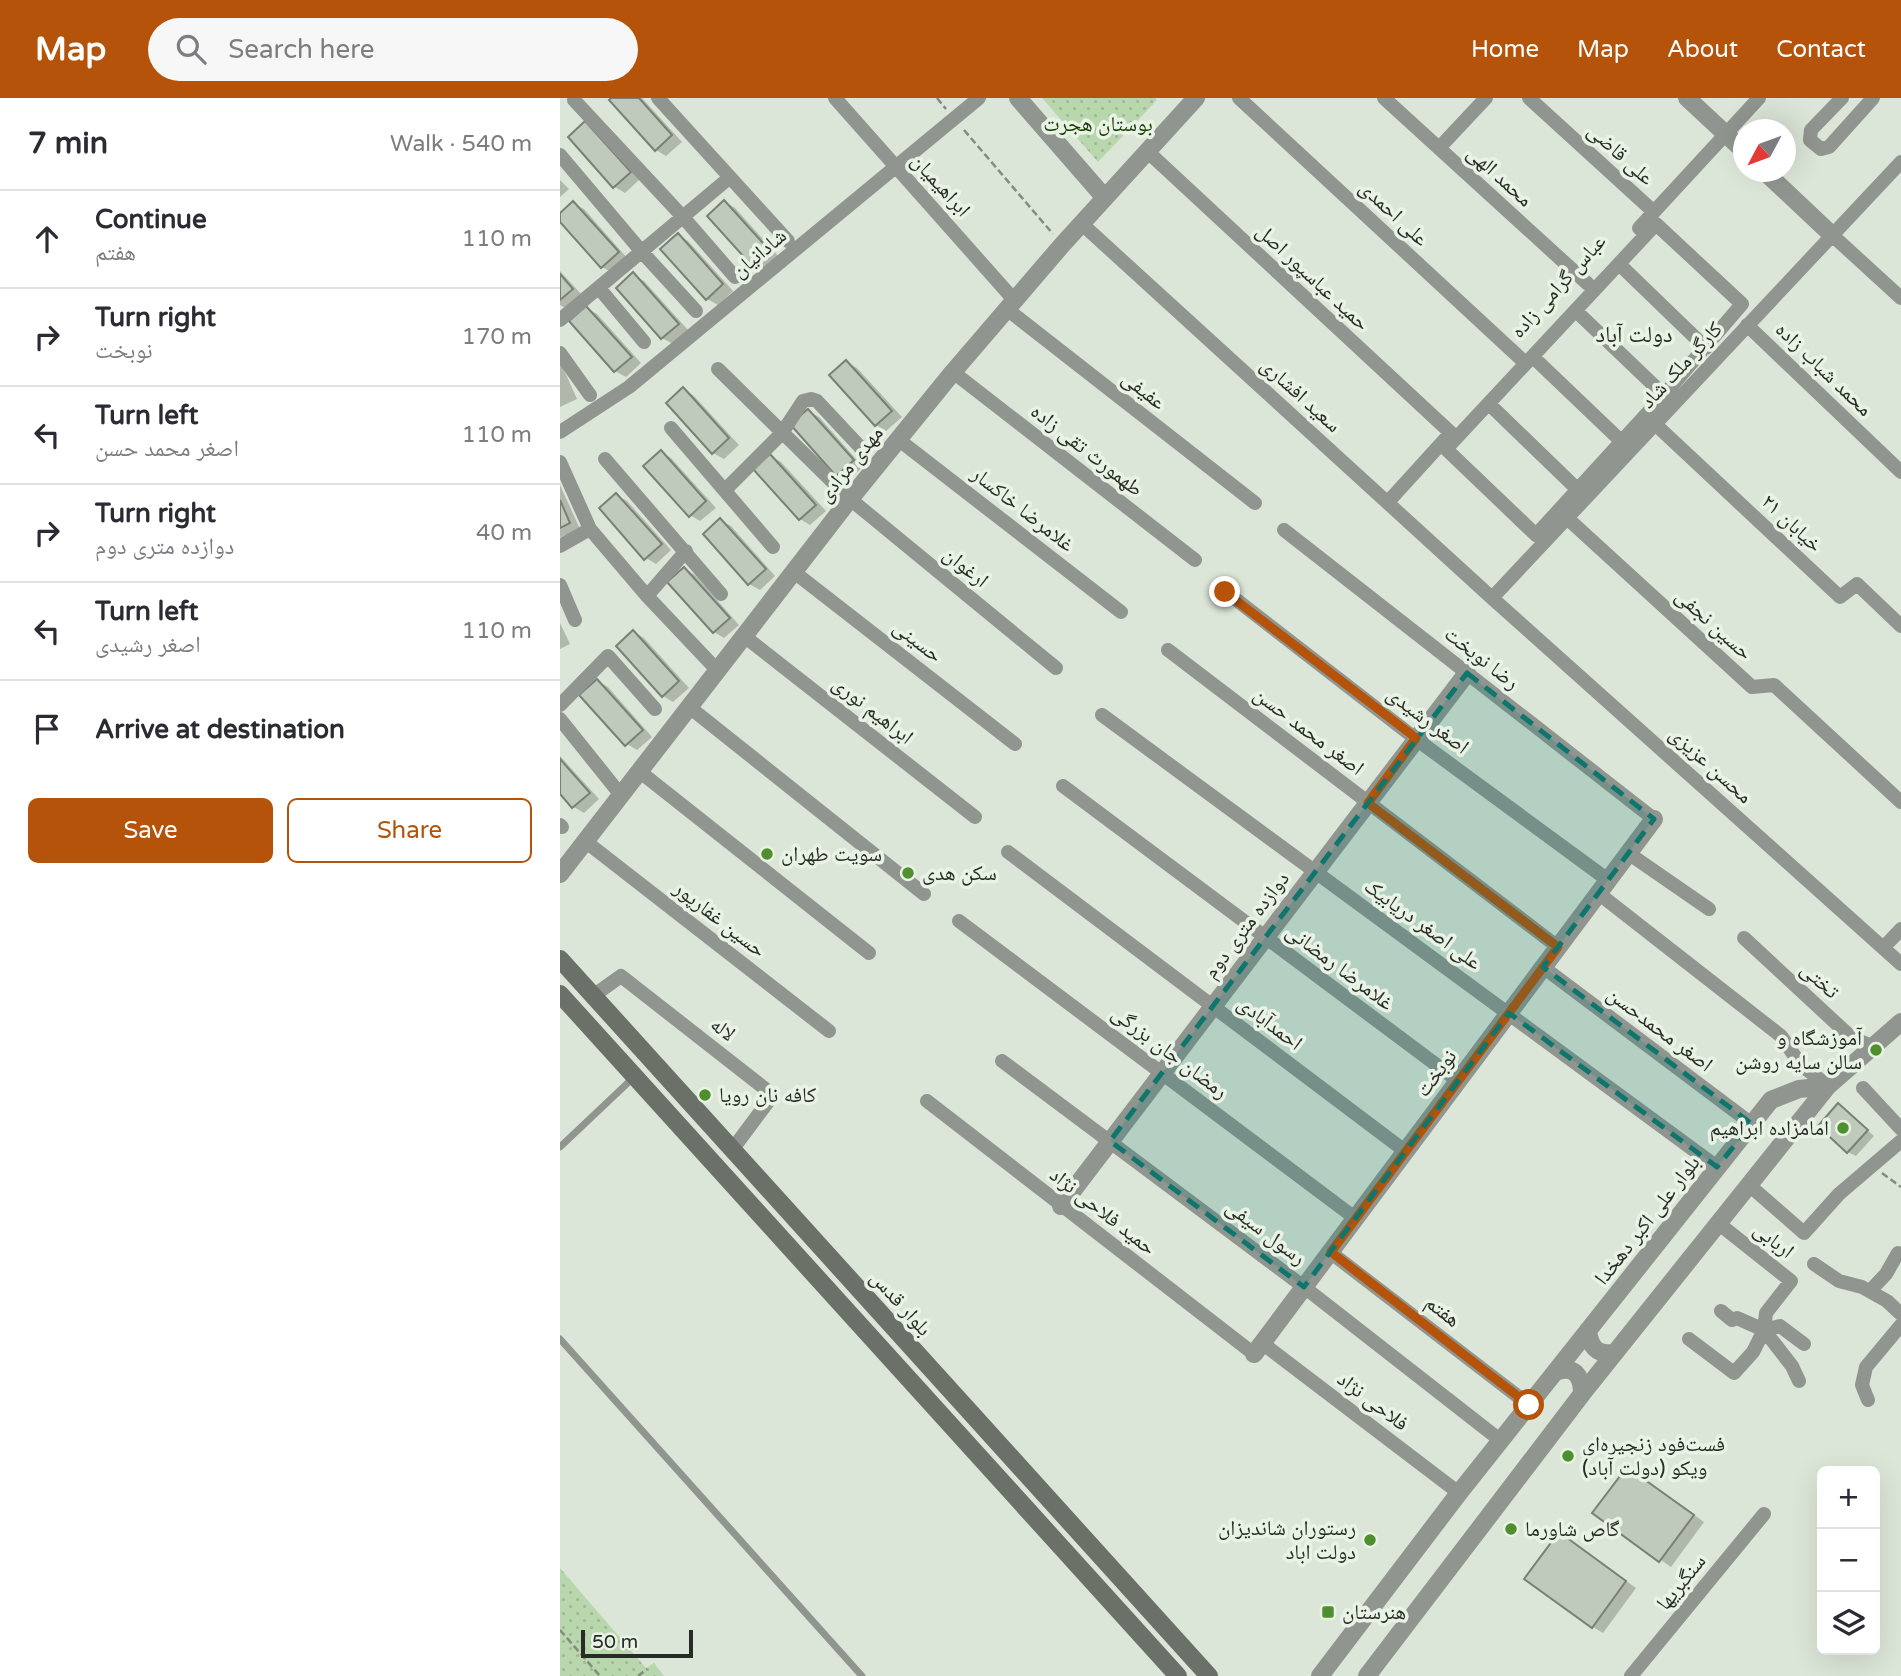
<!DOCTYPE html>
<meta charset="utf-8">
<style>
:root{--surface:#fff;--page:#f7f7f7;--text:#2b2b33;--muted:#7c7c81;--line:#e1e1e2;--accent:#b45309}
body{margin:0;font-family:"Varela Round","Noto Naskh Arabic",sans-serif;background:var(--page);color:var(--text)}
.controls{position:absolute;right:21px;bottom:21px;display:grid;overflow:hidden;border-radius:10px;box-shadow:0 7px 28px #0002}
.controls button{width:63px;height:63px;display:grid;place-items:center;padding:0;border:0;border-bottom:2px solid var(--line);background:var(--surface);color:var(--text);font:35px sans-serif}
.compass{position:absolute;left:1173px;top:21px;width:63px;height:63px;border-radius:50%;background:var(--surface);box-shadow:0 7px 28px #0002;rotate:229deg}
.scale{position:absolute;left:21px;bottom:18px;width:112px;box-sizing:border-box;padding-left:7px;border:4px solid #282b26;border-top:0;font-size:19px;line-height:24px;white-space:nowrap;color:#282b26;-webkit-text-stroke:5px #e9f3e5;paint-order:stroke}
.stop{position:absolute;width:21px;height:21px;margin:-16px;border:5px solid #b45309;border-radius:50%;background:#fff}
.stop.end{background:#b45309;border-color:#fff;box-shadow:0 2px 7px #0008}
.list{margin:0;padding:0;list-style:none}
h2{display:flex;justify-content:space-between;align-items:center;height:91px;margin:0;padding:0 28px;font-size:30px}
h2 small{font-size:23px;font-weight:400;color:var(--muted)}
.list li{display:grid;grid-template-columns:46px 1fr auto;gap:21px;align-items:center;box-sizing:border-box;height:98px;padding:0 28px;border-top:2px solid var(--line)}
.list b{display:block;font-size:26px;white-space:nowrap}
.list p{margin:0;font-size:23px;white-space:nowrap;color:var(--muted)}
.list em{font-size:23px;font-style:normal;color:var(--muted)}
.actions{display:flex;gap:14px;padding:21px 28px}
.actions a{flex:1;padding:16px 0;border:2px solid var(--accent);border-radius:10px;text-align:center;font-size:24px;color:var(--accent)}
.actions .main{background:var(--accent);color:#fff}
.icon{flex:none;width:38px;height:38px;fill:none;stroke:currentColor;stroke-width:2;stroke-linecap:round;stroke-linejoin:round}
.map{position:relative;flex:none;width:1341px;height:1578px;overflow:hidden}
header{display:flex;align-items:center;gap:42px;box-sizing:border-box;height:98px;padding:0 35px;background:var(--accent);color:#fff}
header strong{font-size:33px}
nav{display:flex;gap:38px;margin-inline-start:auto;font-size:24px}
.search{width:490px;height:63px;background:var(--page);display:flex;align-items:center;gap:18px;box-sizing:border-box;padding:0 24px;border-radius:38px;color:var(--muted);font-size:26px}
main{display:flex}
aside{flex:1;background:var(--surface)}
.map>svg:first-child{display:block}
.park{fill:url(#park-dots)}
.shadow{fill:#0003}
.building{fill:#bfc9bc;stroke:#788174;stroke-width:2}
.lines{fill:none;stroke-linecap:round;stroke-linejoin:round}
.path{stroke:#848b81;stroke-width:2.5;stroke-dasharray:7 3.5;stroke-linecap:butt}
.service{stroke:#919590;stroke-width:7}
.minor{stroke:#919590;stroke-width:14}
.tertiary{stroke:#919590;stroke-width:18}
.secondary{stroke:#6b7169;stroke-width:18}
.route{stroke:#b45309;stroke-width:9}
.marked{fill:#0f766e;fill-opacity:0.2;stroke:#0f766e;stroke-width:5;stroke-dasharray:14 9;stroke-linejoin:round}
.poi-dot{fill:#4f8f30;stroke:#e9f3e5;stroke-width:2.5}
.labels{text-anchor:middle;stroke-width:7;stroke-linejoin:round;paint-order:stroke}
.park-label{font-size:21px;fill:#163d00;stroke:#e9f3e5}
.street-label{font-size:21px;fill:#282b26;stroke:#e9f3e5}
.poi-label{font-size:21px;fill:#282b26;stroke:#e9f3e5;text-anchor:start}
.neighbourhood-label{font-size:23px;fill:#282b26;stroke:#e9f3e5}
</style>
<header>
<strong>Map</strong>
<div class="search"><svg class="icon" aria-label="search" viewBox="0 0 24 24"><circle cx="10" cy="10" r="6"/><path d="M15 15l6 6"/></svg>Search here</div>
<nav><a>Home</a><a>Map</a><a>About</a><a>Contact</a></nav>
</header>
<main>
<aside>
<h2>7 min<small>Walk · 540 m</small></h2>
<ul class="list">
<li><svg class="icon" aria-label="ahead" viewBox="0 0 24 24"><path d="M12 20V5M6 11l6-6 6 6"/></svg><div><b>Continue</b><p>هفتم</p></div><em>110 m</em></li>
<li><svg class="icon" aria-label="right" viewBox="0 0 24 24"><path d="M7 20v-9h11M14 6l5 5-5 5"/></svg><div><b>Turn right</b><p>نوبخت</p></div><em>170 m</em></li>
<li><svg class="icon" aria-label="left" viewBox="0 0 24 24"><path d="M17 20v-9H6M10 6l-5 5 5 5"/></svg><div><b>Turn left</b><p>اصغر محمد حسن</p></div><em>110 m</em></li>
<li><svg class="icon" aria-label="right" viewBox="0 0 24 24"><path d="M7 20v-9h11M14 6l5 5-5 5"/></svg><div><b>Turn right</b><p>دوازده متری دوم</p></div><em>40 m</em></li>
<li><svg class="icon" aria-label="left" viewBox="0 0 24 24"><path d="M17 20v-9H6M10 6l-5 5 5 5"/></svg><div><b>Turn left</b><p>اصغر رشیدی</p></div><em>110 m</em></li>
<li><svg class="icon" aria-label="arrive" viewBox="0 0 24 24"><path d="M6 21V4h12l-3 4 3 4H6"/></svg><div><b>Arrive at destination</b></div></li>
</ul>
<div class="actions"><a class="main">Save</a><a>Share</a></div>
</aside>
<div class="map">
<svg width="1341" height="1578" viewBox="0 0 1341 1578">
<defs>
<pattern id="park-dots" width="8" height="8" patternUnits="userSpaceOnUse" patternTransform="scale(1.75)"><rect width="8" height="8" fill="#b9d7ad"/><path d="M2 2h.1M6 6h.1" fill="none" stroke="#9fb995" stroke-width="1.8" stroke-linecap="round"/></pattern>
</defs>
<rect width="100%" height="100%" fill="#dce6d8"/>
<path class="park" d="M482,0h113l2,2 -59,62z
M0,1470l86,100 8,-5 10,13h-104z"/>
<path class="shadow" d="M54,0h28l40,44 -16,14 -10,-6z
M36,31l44,50 -15,14 -10,-6z
M0,82l9,9 -9,8z
M165,104l10,6 45,50 -16,13 -10,-6z
M13,105l11,6 44,50 -15,14 -11,-6 -42,-48v-4z
M118,137l10,6 45,50 -15,14 -11,-6z
M0,173l22,24 -15,14 -7,-4z
M73,177l11,6 44,49 -15,14 -11,-6 -44,-50z
M26,210l11,6 44,49 -15,14 -11,-6 -44,-50z
M0,263l17,38 -17,8z
M286,264l11,6 45,49 -16,14 -10,-6z
M124,291l10,7 45,49 -15,14 -11,-6z
M248,313l11,6 44,50 -15,13 -11,-6z
M101,354l10,6 45,50 -16,13 -10,-6z
M211,358l10,6 45,49 -16,14 -10,-6z
M0,387l20,44 -19,8h-1z
M56,397l11,6 44,49 -15,14 -10,-6z
M160,422l11,6 44,50 -15,14 -11,-6z
M124,471l11,6 44,50 -15,13 -10,-6z
M0,525l10,21 -10,5z
M74,534l10,6 45,50 -16,14 -10,-6z
M37,583l11,6 44,50 -15,13 -10,-6z
M0,658l39,43 -15,14 -10,-6 -14,-15z
M1279,1008l35,30 -18,20 -8,-4z
M1078,1377l66,47 -33,45 -77,-54z
M1010,1443l66,47 -33,45 -10,-6z"/>
<path class="building" d="M51,0h28l33,37 -17,16 -46,-51z
M25,23l46,51 -18,16 -45,-51z
M164,102l46,51 -17,16 -46,-51z
M13,103l46,51 -18,16 -41,-46v-9z
M118,135l45,51 -17,16 -46,-51z
M73,174l46,52 -18,15 -45,-51z
M0,176l13,15 -13,11z
M26,208l46,51 -18,15 -45,-51z
M286,262l46,51 -17,15 -46,-51z
M123,289l46,51 -17,16 -46,-51z
M248,311l46,51 -18,16 -46,-52z
M101,352l45,51 -17,16 -46,-51z
M210,356l46,51 -17,15 -46,-51z
M56,395l46,51 -18,16 -45,-52z
M0,402l10,23 -10,5z
M160,420l46,51 -18,16 -45,-51z
M124,469l46,51 -17,15 -46,-51z
M73,532l46,51 -17,16 -46,-51z
M37,581l46,51 -18,16 -46,-51z
M0,661l30,34 -18,15 -12,-14z
M1278,1005l30,27 -21,23 -29,-27z
M1067,1369l67,48 -35,47 -67,-49z
M999,1434l67,49 -34,47 -68,-49z"/>
<g class="lines">
<path class="path" d="M377,0l9,11
M404,32l89,104
M1322,1075l19,14
M0,1532l40,46
M78,1578l9,-7"/>
<path class="service" d="M0,1049l73,-69
M0,1241l302,337"/>
<path class="minor" d="M98,0l130,143
M275,0l180,203
M679,0l281,260
M824,0l204,186
M969,0l125,114
M1282,0l-31,32 -1,10 11,9 8,-2 44,-49
M14,2l109,117 52,60
M879,50l47,-50
M587,53l304,282
M0,57l82,97 54,59
M522,126l410,374 409,366
M1096,126l86,80 -78,91 -128,140 -90,-86z
M1079,130l120,-130
M1272,137l69,63
M1059,166l87,84
M39,190l45,54
M448,212l247,193
M1016,213l88,84
M0,222l169,-142
M1187,227l154,147
M0,255l30,42
M973,259l88,84
M158,271l132,130 206,169
M393,274l242,188
M929,306l88,85
M1095,326l185,173 17,-13 44,42
M111,330l102,119
M0,334l69,-45 350,-289
M339,342l222,172
M45,361l116,135
M0,364l30,67 57,67 70,74
M165,392l57,-57 21,-32 8,-2 6,2 44,47
M828,404l60,-66
M1007,420l185,169 22,-2 127,117
M724,432l370,289
M0,448l30,-17
M234,474l221,172
M0,487l15,35
M665,493l191,148 192,141
M87,498l39,-45
M932,500l409,-436
M184,538l231,181
M608,552l390,297
M0,607l48,-49 47,53
M128,608l236,188
M542,617l615,452
M0,621l60,75
M79,673l230,182
M503,688l395,295
M0,727l2,2
M25,743l244,190
M448,754l397,299
M1068,755l81,56
M1038,795l183,143 19,28 28,22
M399,823l396,297
M1184,840l108,100 20,8
M1323,850l18,-19
M983,869l209,157
M33,898l28,-20 152,119 -41,55
M442,963l302,226 196,153
M1303,990l38,41
M367,1003l327,253
M1189,1087l55,48 35,-39 62,-53
M770,1154l199,153
M1254,1166l25,17 23,6 25,14 14,13
M1310,1193l16,-17 12,-21
M1161,1213l11,9 5,-2 27,12 28,36 7,15
M1204,1232l16,-4 24,18
M1129,1241l45,34 19,-21 11,-22 2,-17 25,-32 -73,-58
M702,1245l197,150
M1308,1302l-6,-15 4,-18 35,-42
M1071,1578l133,-162"/>
<path class="tertiary" d="M458,0l87,100
M1127,0l57,53
M1205,74l67,63
M0,776l290,-375 103,-127 109,-127 134,-147
M501,1108l406,-533
M1028,1232c2,18 9,25 27,23
M694,1256l400,-535
M995,1274c19,-7 27,3 27,22
M760,1578l139,-183 312,-393 28,-11 29,-3
M807,1578l215,-282 246,-308 73,-64"/>
<path class="secondary" d="M0,861l649,717
M0,896l618,682"/>
</g>
<g class="lines">
<path class="route" d="M665,494l191,146 -48,65 190,144 -227,305 198,153"/>
</g>
<path class="marked" d="M907,575l187,146 -111,148 209,157 -35,43 -208,-154 -205,274 -194,-146z"/>
<g class="poi-dot">
<circle cx="207" cy="756" r="7"/>
<circle cx="348" cy="775" r="7"/>
<circle cx="1316" cy="952" r="7"/>
<circle cx="145" cy="997" r="7"/>
<circle cx="1283" cy="1030" r="7"/>
<circle cx="1008" cy="1358" r="7"/>
<circle cx="951" cy="1431" r="7"/>
<circle cx="810" cy="1442" r="7"/>
<rect x="761" y="1507" width="14" height="14" rx="3.5"/>
</g>
<g class="labels">
<g class="park-label">
<text x="538" y="33">بوستان هجرت</text>
</g>
<g class="street-label">
<text transform="translate(1061 56) rotate(42)" y="7">علی قاضی</text>
<text transform="translate(940 78) rotate(42)" y="7">محمد الهی</text>
<text transform="translate(381 87) rotate(48)" y="7">ابراهیمیان</text>
<text transform="translate(834 115) rotate(43)" y="7">علی احمدی</text>
<text transform="translate(199 155) rotate(-40)" y="7">شادانیان</text>
<text transform="translate(753 179) rotate(43)" y="7">حمید عباسپور اصل</text>
<text transform="translate(998 188) rotate(-48)" y="7">عباس گرامی زاده</text>
<text transform="translate(1121 267) rotate(-47)" y="7">کارگر ملک شاد</text>
<text transform="translate(1264 271) rotate(44)" y="7">محمد شباب زاده</text>
<text transform="translate(584 292) rotate(38)" y="7">عفیفی</text>
<text transform="translate(741 297) rotate(42)" y="7">سعید افشاری</text>
<text transform="translate(527 352) rotate(38)" y="7">طهمورث تقی زاده</text>
<text transform="translate(290 366) rotate(-51)" y="7">مهدی مرادی</text>
<text transform="translate(463 411) rotate(38)" y="7">غلامرضا خاکسار</text>
<text transform="translate(1232 425) rotate(43)" y="7">خیابان ۲۱</text>
<text transform="translate(406 469) rotate(39)" y="7">ارغوان</text>
<text transform="translate(1154 526) rotate(42)" y="7">حسین نجفی</text>
<text transform="translate(358 543) rotate(38)" y="7">حسینی</text>
<text transform="translate(922 560) rotate(38)" y="7">رضا نوبخت</text>
<text transform="translate(313 612) rotate(38)" y="7">ابراهیم نوری</text>
<text transform="translate(868 622) rotate(37)" y="7">اصغر رشیدی</text>
<text transform="translate(749 633) rotate(37)" y="7">اصغر محمد حسن</text>
<text transform="translate(1151 667) rotate(42)" y="7">محسن عزیزی</text>
<text transform="translate(160 821) rotate(38)" y="7">حسین غفارپور</text>
<text transform="translate(863 826) rotate(36)" y="7">علی اصغر دریابیک</text>
<text transform="translate(686 827) rotate(-53)" y="7">دوازده متری دوم</text>
<text transform="translate(780 869) rotate(37)" y="7">غلامرضا رمضانی</text>
<text transform="translate(1260 882) rotate(42)" y="7">تختی</text>
<text transform="translate(710 925) rotate(37)" y="7">احمدآبادی</text>
<text transform="translate(163 931) rotate(38)" y="7">لاله</text>
<text transform="translate(1100 931) rotate(37)" y="7">اصغر محمدحسن</text>
<text transform="translate(610 954) rotate(37)" y="7">رمضان جان بزرگی</text>
<text transform="translate(876 975) rotate(-53)" y="7">نوبخت</text>
<text transform="translate(543 1113) rotate(38)" y="7">حمید فلاحی نژاد</text>
<text transform="translate(1087 1122) rotate(-52)" y="7">بلوار علی اکبر دهخدا</text>
<text transform="translate(706 1134) rotate(37)" y="7">رسول سیفی</text>
<text transform="translate(1214 1142) rotate(38)" y="7">اربابی</text>
<text transform="translate(341 1205) rotate(48)" y="7">بلوار قدس</text>
<text transform="translate(883 1213) rotate(38)" y="7">هفتم</text>
<text transform="translate(813 1303) rotate(37)" y="7">فلاحی نژاد</text>
<text transform="translate(1121 1484) rotate(-51)" y="7">سنگبریها</text>
</g>
<g class="poi-label">
<text x="221" y="763">سويت طهران</text>
<text x="362" y="782">سكن هدى</text>
<text x="1302" y="947" text-anchor="end">آموزشگاه و<tspan x="1302" dy="24">سالن سایه روشن</tspan></text>
<text x="159" y="1004">کافه نان رویا</text>
<text x="1269" y="1037" text-anchor="end">امامزاده ابراهیم</text>
<text x="1022" y="1353">فست‌فود زنجیره‌ای<tspan x="1022" dy="24">ویکو (دولت آباد)</tspan></text>
<text x="796" y="1437" text-anchor="end">رستوران شاندیزان<tspan x="796" dy="24">دولت اباد</tspan></text>
<text x="965" y="1438">گاص شاورما</text>
<text x="782" y="1521">هنرستان</text>
</g>
<g class="neighbourhood-label">
<text x="1074" y="244">دولت آباد</text>
</g>
</g>
</svg>
<div class="controls">
<button>+</button>
<button>−</button>
<button><svg class="icon" aria-label="layers" viewBox="0 0 24 24"><path d="M12 4l9 5-9 5-9-5zM3 14l9 5 9-5"/></svg></button>
</div>
<svg class="compass" viewBox="-18 -18 36 36"><path d="M0-13l5 13h-10z" fill="#e53935"/><path d="M0 13l5-13h-10z" fill="#7c7c81"/></svg>
<div class="scale">50 m</div>
<div class="stop" style="left:969px;top:1307px"></div>
<div class="stop end" style="left:665px;top:494px"></div>
</div>
</main>
